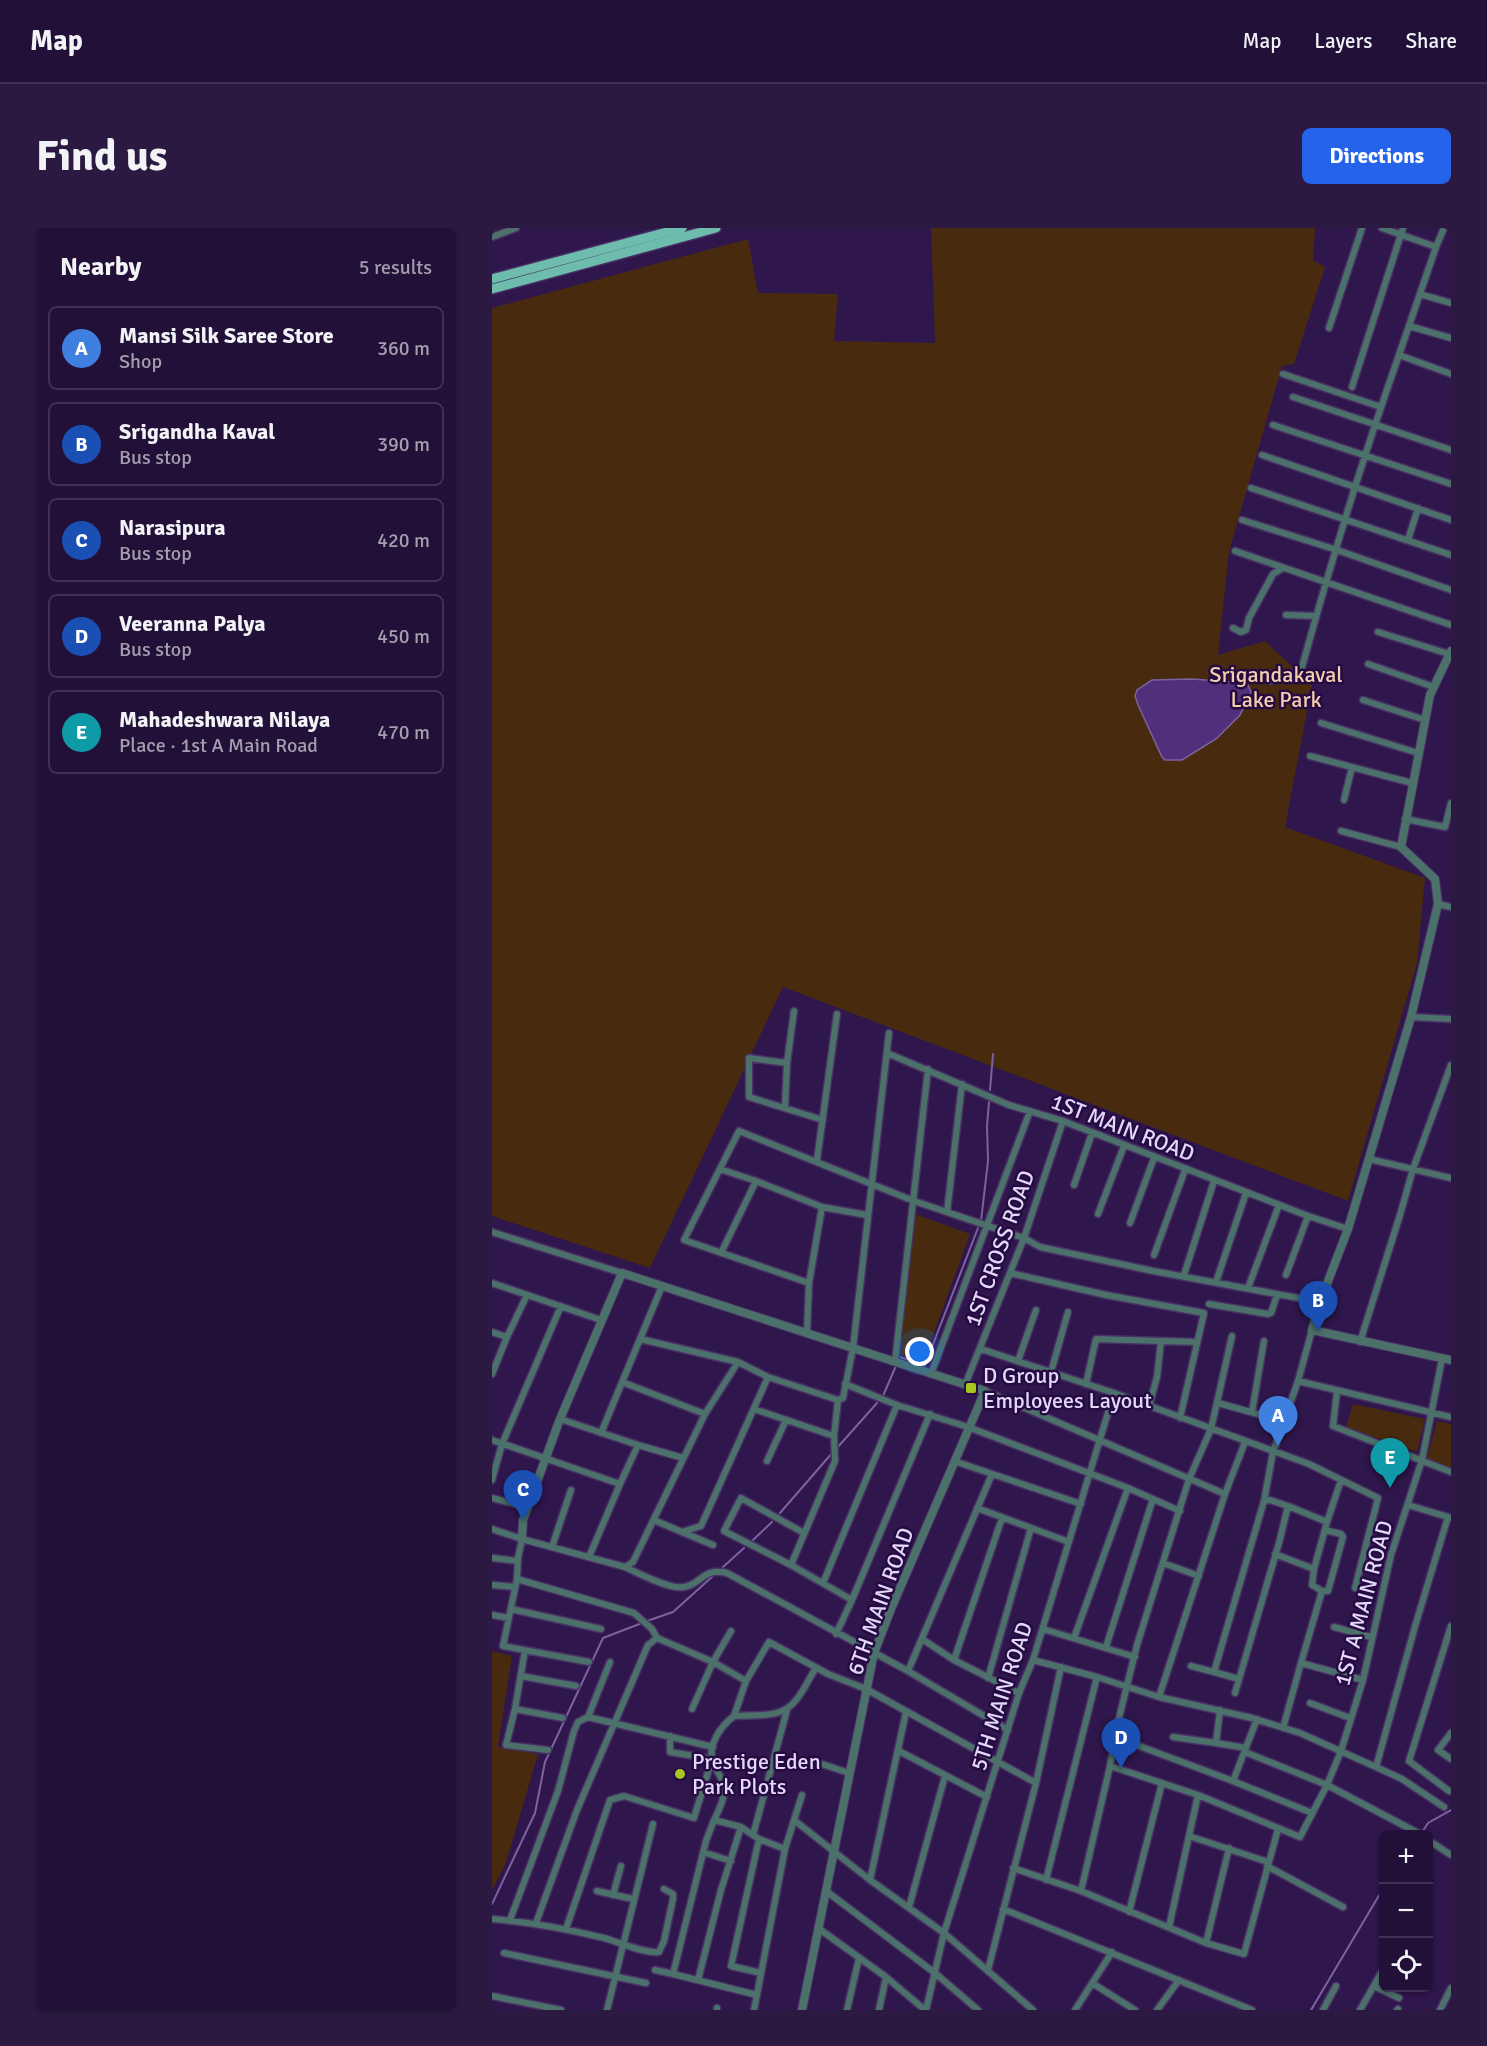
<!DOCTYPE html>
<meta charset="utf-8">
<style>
:root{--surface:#231039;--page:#2b1941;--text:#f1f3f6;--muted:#a39dae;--line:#403053;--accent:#2563eb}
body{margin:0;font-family:Signika,sans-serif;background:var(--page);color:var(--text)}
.controls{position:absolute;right:18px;bottom:18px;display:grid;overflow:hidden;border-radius:9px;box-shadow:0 2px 4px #0004}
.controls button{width:54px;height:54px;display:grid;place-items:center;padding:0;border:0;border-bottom:2px solid var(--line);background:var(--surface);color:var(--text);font:30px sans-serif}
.you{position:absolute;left:428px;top:1124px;width:21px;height:21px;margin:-15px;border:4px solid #fff;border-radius:50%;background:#1a73e8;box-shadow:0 0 0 9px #1a73e833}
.badge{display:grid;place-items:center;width:39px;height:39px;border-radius:50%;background:var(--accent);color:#fff;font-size:20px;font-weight:700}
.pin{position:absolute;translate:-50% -50px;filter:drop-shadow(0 2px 3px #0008)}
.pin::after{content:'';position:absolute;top:32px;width:21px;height:18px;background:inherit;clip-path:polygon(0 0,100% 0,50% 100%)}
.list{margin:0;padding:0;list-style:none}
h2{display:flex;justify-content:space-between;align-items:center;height:78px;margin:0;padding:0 24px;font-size:26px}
h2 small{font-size:20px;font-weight:400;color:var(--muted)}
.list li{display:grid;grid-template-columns:39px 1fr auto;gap:18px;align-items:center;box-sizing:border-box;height:84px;margin:0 12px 12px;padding:0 12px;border:2px solid var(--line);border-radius:9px}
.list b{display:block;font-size:22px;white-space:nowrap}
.list p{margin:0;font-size:20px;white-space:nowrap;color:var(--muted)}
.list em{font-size:20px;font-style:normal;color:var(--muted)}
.icon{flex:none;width:33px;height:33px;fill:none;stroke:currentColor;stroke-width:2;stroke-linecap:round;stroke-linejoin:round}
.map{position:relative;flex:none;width:959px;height:1782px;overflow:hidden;border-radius:9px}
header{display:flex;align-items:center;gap:36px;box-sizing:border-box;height:84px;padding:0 30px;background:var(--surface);border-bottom:2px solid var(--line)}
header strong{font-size:28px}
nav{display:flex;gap:33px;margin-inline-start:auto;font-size:21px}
.intro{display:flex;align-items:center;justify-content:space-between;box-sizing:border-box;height:144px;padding:0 36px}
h1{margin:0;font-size:42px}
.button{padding:15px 27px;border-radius:9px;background:var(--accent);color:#fff;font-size:21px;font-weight:700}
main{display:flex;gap:36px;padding:0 36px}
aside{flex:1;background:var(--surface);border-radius:9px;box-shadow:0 2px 4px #0004}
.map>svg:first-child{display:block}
.green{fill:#482b0f;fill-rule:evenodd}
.water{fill:#50307a;stroke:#7c62a0;stroke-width:1.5}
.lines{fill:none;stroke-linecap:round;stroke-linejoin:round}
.stream{stroke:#7c62a0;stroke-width:2}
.minor-casing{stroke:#483164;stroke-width:9}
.tertiary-casing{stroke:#483164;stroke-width:10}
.primary-casing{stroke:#483164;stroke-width:12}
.minor{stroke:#4c716a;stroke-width:6}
.tertiary{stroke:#4c716a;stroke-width:8}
.primary{stroke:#6dbcae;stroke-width:9}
.poi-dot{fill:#a7c81f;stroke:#250b41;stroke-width:2}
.labels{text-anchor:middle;stroke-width:5;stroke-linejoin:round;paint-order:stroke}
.park-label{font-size:22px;fill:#f5ceaf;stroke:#250b41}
.street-label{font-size:22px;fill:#e4d8fa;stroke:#250b41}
.poi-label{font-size:22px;fill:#e4d8fa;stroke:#250b41;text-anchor:start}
</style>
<header>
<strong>Map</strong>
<nav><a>Map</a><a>Layers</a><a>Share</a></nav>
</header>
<div class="intro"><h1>Find us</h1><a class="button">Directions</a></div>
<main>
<aside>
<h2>Nearby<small>5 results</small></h2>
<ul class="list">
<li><span class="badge" style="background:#3f7fe0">A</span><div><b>Mansi Silk Saree Store</b><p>Shop</p></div><em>360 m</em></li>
<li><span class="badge" style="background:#1a4fb4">B</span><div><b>Srigandha Kaval</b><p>Bus stop</p></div><em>390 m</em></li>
<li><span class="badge" style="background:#1a4fb4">C</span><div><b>Narasipura</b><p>Bus stop</p></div><em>420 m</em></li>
<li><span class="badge" style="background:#1a4fb4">D</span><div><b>Veeranna Palya</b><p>Bus stop</p></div><em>450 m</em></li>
<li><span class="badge" style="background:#0f9aa8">E</span><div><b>Mahadeshwara Nilaya</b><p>Place · 1st A Main Road</p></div><em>470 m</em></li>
</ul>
</aside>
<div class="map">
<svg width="959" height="1782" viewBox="0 0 959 1782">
<rect width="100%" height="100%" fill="#2f164c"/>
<path class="green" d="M439,0h384l-2,32 12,7 -31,97 -12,2 -53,186 -11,103 47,-14 47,44 -27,142 140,51 -8,85 -69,238 -565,-214 -133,281 -158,-52v-908l256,-69 10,54 80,1 -4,47 101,2zM700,451l55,4 4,9 -11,23 -78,42 -24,-52 14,-25z
M423,986l55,20 -47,129 -24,-9z
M861,1176l72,15 -8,33 -71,-25z
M945,1193l14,3v45l-24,-11z
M0,1423l20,5 -14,91 40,7 -32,109 -14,27z"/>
<path class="water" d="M700,451l55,4 4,9 -11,23 -24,24 -34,21h-17l-3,-3 -24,-52 -3,-9 2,-6 15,-10z"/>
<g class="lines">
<path class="stream" d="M498,862l3,-36
M489,993l7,-60 -1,-35 2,-24
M408,1129l25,8 53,-137
M391,1168l12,-28
M345,1220l40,-45
M288,1285l53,-61
M261,1312l19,-18
M231,1339l21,-19
M155,1393l26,-9 40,-36
M929,1606l7,-11 23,-13
M0,1676l43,-91 10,-51 58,-124 39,-15
M819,1782l73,-123"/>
<defs>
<path id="minor" d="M890,0l54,19 -37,108 52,19
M0,9l24,-9
M944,19l8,-19
M928,66l31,9
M917,98l42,12
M837,100l33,-100
M791,146l98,33
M860,159l51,-159
M801,169l158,53
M781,197l178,59
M770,227l189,65
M759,260l200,67
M750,292l95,30 114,40
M916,312l10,-32
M743,323l216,74
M794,387l30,1
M741,400l8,4 5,-2 3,-12 24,-44 10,-6
M886,404l71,22
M876,436l66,23
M778,453c10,-5 26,-6 32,-14 29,-105 61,-210 97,-312
M871,472l62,20
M829,495l97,30
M818,528l102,27
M852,572l8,-33
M913,591l40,8 6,-24
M849,603l60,16
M946,676l13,3
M302,783l-7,52 -38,-5v39l74,23
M919,789l40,2
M395,825l122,52 54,16 245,95 40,13
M293,880l2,-45
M877,931l82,19
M325,932l20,-146
M228,941l36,12 66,26 45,8
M582,957l18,-52
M455,984l15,-128
M606,986l26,-68
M638,995l24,-65
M0,1004l130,41
M229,1025l35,-72
M662,1027l31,-85
M518,1045l96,22 98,18 -24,105
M692,1047l30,-94
M794,1047l22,-59
M724,1054l30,-89
M0,1055l109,37
M317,1055l-125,-43 55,-109 175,70 110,37 16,9 113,24 167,31
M756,1060l31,-83
M717,1076l59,10 3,-1 6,-18
M0,1104l15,5
M315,1104l2,-49 13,-76
M740,1108l-21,93 -22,50 -52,166 -17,69 -10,52 88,29 102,42 27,-52 -82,-33
M148,1111l98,23 30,15 70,23 5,-2 10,-50 36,-315
M868,1114l40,-127 13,-46 38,-104
M489,1121l133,44 195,71 69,34 -23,90
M526,1133l18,-51
M403,1134l33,-293
M559,1144l17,-60
M0,1146l15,-37 20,-42
M439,1146l99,-263
M806,1153l153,36
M130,1154l83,32
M353,1156l52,21 71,22 160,61 52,23
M594,1156l10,-45 100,3
M473,1157l59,-147 39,-117
M493,1163l240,103
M845,1163l-4,35 118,46
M726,1175l65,18
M657,1178l8,-29 4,-36
M262,1181l80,27
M760,1184l12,-71
M68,1191l78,26
M109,1205l61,-147
M0,1212l128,44 -31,73
M275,1233l19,-41
M462,1233l127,43
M0,1252l10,-36 59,-138
M128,1256l18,-39 45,13
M0,1270l35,9
M916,1277l43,13
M485,1280l92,34
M162,1292l28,12 19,-6 67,-149
M835,1294l14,-42
M0,1301l30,10
M190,1304l31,13
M60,1319l19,-57
M783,1326l39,15 13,-47 -39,-16
M0,1330l26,3
M671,1335l36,13
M299,1337l-67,-34 17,-33 63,35
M133,1339c13,6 45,23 59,20 18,-3 19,-20 43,-14l181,98 100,59
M822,1341l-2,16 10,6
M25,1351l117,34 18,16 5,9
M331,1355l74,-178
M0,1357l23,2
M360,1372l78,-186
M19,1381l90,20
M0,1387l17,3
M842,1399l37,10
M551,1401l92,28
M344,1406l16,-34 -61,-35 44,-104 -1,-25 4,-36
M582,1410l54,-150
M430,1411l32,21 65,33
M614,1419l47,-148
M33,1422l-10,59 -9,36 42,5
M462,1432l48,-142
M541,1432l64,17 62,20 93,21 48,15 76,34 40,-144 32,-106
M97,1434l-86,-16 14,-67 1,-21 4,-19 103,28 8,-5 72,-148 33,-52
M118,1434l-22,55 125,30
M809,1435l21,-72h6l15,-54 -2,-3 -16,-4
M699,1438l23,6
M416,1443l84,-197
M29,1448l55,10
M496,1450l43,-150
M747,1451l-25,-7 50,-171
M254,1453l23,-39 59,32 38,15 170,94
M743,1465l44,-150 9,-37 -18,-6 -6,1 9,-49 25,-71 14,-51
M667,1469l66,-203 20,-52
M818,1475l40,15
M23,1481l48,9
M200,1481l21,-47 18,-31
M728,1482l-4,33 30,5
M765,1491l-24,62 79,32
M791,1500l18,-65 62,17
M959,1505l-13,17 13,9
M623,1509l118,44
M681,1509l43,6
M407,1523l88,46
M324,1534l33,11
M884,1539l26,12 42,28
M957,1563l-40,-30 42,-135
M222,1592l-8,21 -33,133 84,21
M302,1592l8,-25
M928,1606l-93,-49 14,-34 22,-71 28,-125 31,-95 20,-101
M261,1607l34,-125
M697,1608l79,26
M267,1611l-28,127 30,7
M936,1612l23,15
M293,1621l-26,-10 -18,-12 -27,-7c4,-8 9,-17 10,-27 1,-13 -7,-20 -11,-31 -6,-17 8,-36 21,-46 22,-2 47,4 62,-16 8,-9 13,-22 20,-32
M211,1624l28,9
M775,1638l76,41
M521,1640l68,23 125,52 38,11 34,-125
M378,1652l36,-168
M554,1652l51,-203
M105,1663l36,8
M334,1663l109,82 43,37
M589,1663l29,-125
M121,1667l8,-29
M417,1679l36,-131
M511,1681l249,101
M637,1684l33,-129
M0,1691c38,3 75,10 112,19 15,4 41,16 55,14l5,-11 9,-42v-5l-9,-5
M18,1692l48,-129 16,-60 4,-9 10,-5
M44,1695l41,-113 71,-165 9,-7 56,24 33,19 -12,35
M677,1699l29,-132
M326,1700l68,49 39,33
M74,1701l44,-129 14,-4 70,22 18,-59 -42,-7v-16
M714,1715l23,-95
M12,1725l142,30
M163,1742l18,4
M496,1742l48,-187 25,-116
M206,1752l23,-90 20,-63
M600,1755l43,27
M882,1758l25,12
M0,1768l69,14
M115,1782l46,-186
M225,1782v-2
M262,1782l31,-161 9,-29 76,60 74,53 89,77
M355,1782l12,-52
M387,1782l7,-33
M434,1782l18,-77 75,-240 14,-33 81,-267
M583,1782l37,-58
M665,1782l22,-30
M831,1782l13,-24
M868,1782l24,-42
M905,1782l1,-1
M948,1782l11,-22"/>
<path id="tertiary" d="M959,423l-21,44 -29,152 34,32 3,25 -27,113 -63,212 -28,73 -8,28 139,30
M30,1311l1,-19 37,-101 62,-146 363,118 -94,218 -17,44 -72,357"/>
<path id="primary" d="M0,51l190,-51
M0,61l224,-61"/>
</defs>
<use href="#minor" class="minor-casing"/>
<use href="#tertiary" class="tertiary-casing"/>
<use href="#primary" class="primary-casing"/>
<use href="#minor" class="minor"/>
<use href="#tertiary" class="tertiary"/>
<use href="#primary" class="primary"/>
</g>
<g class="poi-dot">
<rect x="473" y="1154" width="12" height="12" rx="3"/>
<circle cx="188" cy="1546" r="6"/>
</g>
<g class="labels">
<g class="park-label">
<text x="784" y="454">Srigandakaval<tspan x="784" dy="25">Lake Park</tspan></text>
</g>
<g class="street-label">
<text transform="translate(631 899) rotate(21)" y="8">1ST MAIN ROAD</text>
<text transform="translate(507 1020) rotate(-70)" y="8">1ST CROSS ROAD</text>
<text transform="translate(388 1373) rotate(-70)" y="8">6TH MAIN ROAD</text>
<text transform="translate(871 1375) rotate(-75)" y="8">1ST A MAIN ROAD</text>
<text transform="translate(509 1468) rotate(-72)" y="8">5TH MAIN ROAD</text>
</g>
<g class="poi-label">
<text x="491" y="1155">D Group<tspan x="491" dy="25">Employees Layout</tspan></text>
<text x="200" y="1541">Prestige Eden<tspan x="200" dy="25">Park Plots</tspan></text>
</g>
</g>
</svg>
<div class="controls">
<button>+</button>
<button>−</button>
<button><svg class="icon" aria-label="locate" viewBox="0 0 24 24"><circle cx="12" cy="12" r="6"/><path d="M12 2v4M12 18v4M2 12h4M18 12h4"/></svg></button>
</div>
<div class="you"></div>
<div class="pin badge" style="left:786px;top:1218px;background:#3f7fe0">A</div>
<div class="pin badge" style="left:826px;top:1103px;background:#1a4fb4">B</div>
<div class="pin badge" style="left:31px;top:1292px;background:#1a4fb4">C</div>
<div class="pin badge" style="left:629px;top:1540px;background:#1a4fb4">D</div>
<div class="pin badge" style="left:898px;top:1260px;background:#0f9aa8">E</div>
</div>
</main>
